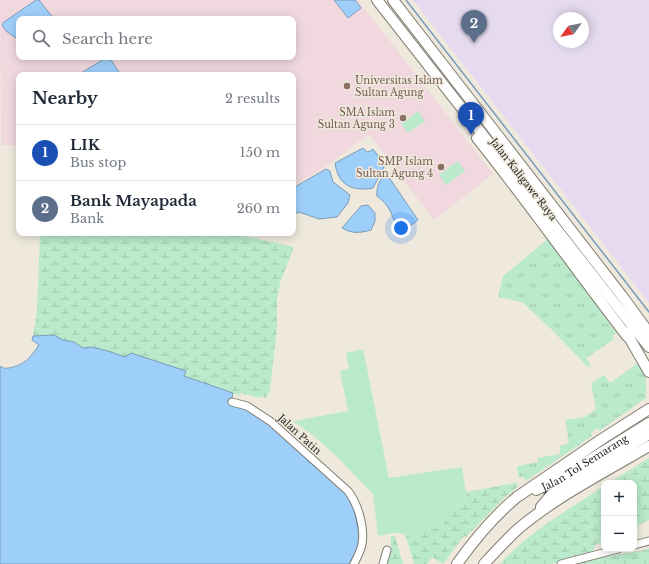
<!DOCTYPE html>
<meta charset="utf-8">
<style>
:root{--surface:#fff;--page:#f2f2f3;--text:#1f2937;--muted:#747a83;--line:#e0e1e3;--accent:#111827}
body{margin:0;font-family:"Libre Baskerville",serif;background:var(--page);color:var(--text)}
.controls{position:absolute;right:12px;bottom:12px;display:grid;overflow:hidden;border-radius:8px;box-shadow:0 2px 10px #0003}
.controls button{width:36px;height:36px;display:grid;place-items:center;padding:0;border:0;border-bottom:1px solid var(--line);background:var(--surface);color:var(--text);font:20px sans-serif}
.compass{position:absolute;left:553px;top:12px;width:36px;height:36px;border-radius:50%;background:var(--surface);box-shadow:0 2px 10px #0003;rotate:237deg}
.you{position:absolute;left:401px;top:228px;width:14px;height:14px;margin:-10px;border:3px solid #fff;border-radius:50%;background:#1a73e8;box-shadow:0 0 0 6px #1a73e833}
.badge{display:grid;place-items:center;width:26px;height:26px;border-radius:50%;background:var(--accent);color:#fff;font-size:13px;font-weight:700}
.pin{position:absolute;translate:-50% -33px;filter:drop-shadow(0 1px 2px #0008)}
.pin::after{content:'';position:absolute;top:21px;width:14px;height:12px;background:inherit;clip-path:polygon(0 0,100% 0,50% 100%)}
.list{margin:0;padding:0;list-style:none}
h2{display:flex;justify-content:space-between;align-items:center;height:52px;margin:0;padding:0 16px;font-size:17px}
h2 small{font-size:13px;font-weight:400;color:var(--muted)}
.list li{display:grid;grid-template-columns:26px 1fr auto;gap:12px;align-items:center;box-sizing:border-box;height:56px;padding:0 16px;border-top:1px solid var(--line)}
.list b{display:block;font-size:15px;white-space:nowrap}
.list p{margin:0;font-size:13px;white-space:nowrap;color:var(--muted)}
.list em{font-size:13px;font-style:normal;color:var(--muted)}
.icon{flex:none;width:22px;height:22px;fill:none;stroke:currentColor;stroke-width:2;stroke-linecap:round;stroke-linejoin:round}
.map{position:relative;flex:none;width:649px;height:564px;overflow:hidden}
.search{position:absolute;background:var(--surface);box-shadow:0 2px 10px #0003;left:16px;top:16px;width:280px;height:44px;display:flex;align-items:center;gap:10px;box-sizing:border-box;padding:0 14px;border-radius:8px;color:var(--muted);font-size:15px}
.panel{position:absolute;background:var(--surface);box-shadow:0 2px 10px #0003;left:16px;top:72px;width:280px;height:164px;border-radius:8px}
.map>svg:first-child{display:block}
.industrial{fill:#e5daef;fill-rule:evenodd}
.education{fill:#f1d8df;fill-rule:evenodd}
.green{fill:#bae9cb}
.wetland{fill:url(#wetland-marsh)}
.park{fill:url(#park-tufts)}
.water{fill:#9ecffa;stroke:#7a9cb8}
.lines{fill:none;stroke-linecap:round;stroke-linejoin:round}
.stream{stroke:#7a9cb8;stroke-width:1.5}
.minor-casing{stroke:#817d71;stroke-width:9}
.highway-casing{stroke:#817d71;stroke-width:12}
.minor{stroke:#fff;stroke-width:7}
.highway{stroke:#fff;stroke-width:10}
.education-dot{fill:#8d6e63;stroke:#eee9dc;stroke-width:1.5}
.labels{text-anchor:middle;stroke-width:3;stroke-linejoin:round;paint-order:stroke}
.education-label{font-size:10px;fill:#785e54;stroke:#eee9dc;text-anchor:end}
.street-label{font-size:10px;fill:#26241f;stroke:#eee9dc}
</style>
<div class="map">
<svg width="649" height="564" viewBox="0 0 649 564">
<defs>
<pattern id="wetland-marsh" width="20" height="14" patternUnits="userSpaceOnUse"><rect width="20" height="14" fill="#bae9cb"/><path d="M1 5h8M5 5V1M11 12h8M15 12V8" fill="none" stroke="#a0c8ae"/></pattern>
<pattern id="park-tufts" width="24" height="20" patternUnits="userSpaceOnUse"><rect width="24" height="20" fill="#bae9cb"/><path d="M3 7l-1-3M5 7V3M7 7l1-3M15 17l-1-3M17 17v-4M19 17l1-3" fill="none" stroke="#a0c8ae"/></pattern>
</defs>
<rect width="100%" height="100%" fill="#eee9dc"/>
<path class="industrial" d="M413,0h236v303l-34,-44zM559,18h24v24h-24z"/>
<path class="education" d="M0,0h358l135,174 -59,46 -65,-86 -42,32 -34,20v-111h-274v70h-18zM19,19h274v38h-274z"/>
<path class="green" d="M418,111l7,10 -17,12 -7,-9z
M458,161l7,10 -19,14 -7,-10z
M363,349l26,129 73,-11 5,33 -17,10 -8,17 -36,7 -12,-1 -16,3 -5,-42 -36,-37 -24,-22 -20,-14 55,-10 -8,-40 9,-3 -3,-15z"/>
<path class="wetland" d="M40,233h191l63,14 -14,36 -3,16v28l-6,54 -1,10 -4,7 -4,-2 -3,2 -18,-5 -2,2 -55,-19 2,-5 -61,-14 -34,-10 -8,1 -9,-6 -11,-2 -4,-3 -26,-1 4,-24z
M649,458v62l-15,7v-44h-25z
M516,483l2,3 -2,2 -13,11 -37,38 -2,-1 -21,28 -11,-7 -5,7h-13l-9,-30 37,-7 8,-17 17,-10 -1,-8z
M604,486v55l-9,4 -2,7 -41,12h-52c29,-32 68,-54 104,-78z
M391,536h4l8,28h-16l4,-14z
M649,548v16h-80l75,-14z"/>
<path class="park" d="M548,239l68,94 -4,3 2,3 -28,19 5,7 -3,2 -38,-39 -28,-26 -24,-5 5,-21z
M638,363l8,16v19l-47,33 -2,-3 -6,5 1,3 -66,45 -3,-5 -4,2 -2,-12 21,-4 -1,-4 23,-4v-8l9,-3 -4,-23 20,-3 11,-8 -5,-26 13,-8 6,8z"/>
<path class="water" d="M36,0h3l15,19h-35v21l-13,-9 -4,-6 2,-3z
M334,0h21l6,8 -13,10z
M104,59l7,1 10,15h-43z
M363,148l4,4 4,-1 2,-2 12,16 -12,23c-21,4 -35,-3 -38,-25z
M326,169l4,2 3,11 17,13 -2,8 -11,14 -18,2 -20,-7 -6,3v-27z
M386,173l32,47 -7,5h-15c-5,-13 -7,-20 -19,-29 -1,-8 3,-18 9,-23z
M368,205l7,8v8l-4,9c-11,3 -19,4 -29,-2l19,-22z
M54,335l9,5 11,2 9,6 8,-1 17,4 17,6 6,-4 55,18 -2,5 49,17 -2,9 22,9 33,27 21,22 41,35 7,18 4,21 -1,13 -9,17h-349v-198c4,3 5,2 9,2 16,-3 21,-10 30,-23l-7,-5 1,-4z"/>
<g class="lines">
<path class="stream" d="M406,0l243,312"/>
<defs>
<path id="minor" d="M232,402l15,4 23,15 78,70c10,13 17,36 14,53 -1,7 -5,13 -8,20
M634,545l15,-4
M383,564l4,-14
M561,564l57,-15"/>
<g id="highway">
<path d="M377,0l272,347"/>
<path d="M393,0l229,296 22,30 5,10"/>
<path d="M477,138c52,65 99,132 150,198l3,2"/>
<path d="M626,332l23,40"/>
<path id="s1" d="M536,490l20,-9 93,-58"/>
<path d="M541,507l11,-13 8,-5 89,-55"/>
<path d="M457,564c17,-24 37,-48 60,-67l85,-58 47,-30"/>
<path d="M484,564c11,-12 22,-24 34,-35 39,-33 87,-57 131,-83"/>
</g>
</defs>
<use href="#minor" class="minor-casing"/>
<use href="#highway" class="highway-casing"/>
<use href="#minor" class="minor"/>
<use href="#highway" class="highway"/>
</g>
<g class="education-dot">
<circle cx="347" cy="86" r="4"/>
<circle cx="403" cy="118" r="4"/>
<circle cx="441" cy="167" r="4"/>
</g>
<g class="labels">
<g class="education-label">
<text x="355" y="84" text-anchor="start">Universitas Islam<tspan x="355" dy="12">Sultan Agung</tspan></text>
<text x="395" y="116">SMA Islam<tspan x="395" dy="12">Sultan Agung 3</tspan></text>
<text x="433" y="165">SMP Islam<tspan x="433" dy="12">Sultan Agung 4</tspan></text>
</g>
<g class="street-label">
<text transform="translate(524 179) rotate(52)" y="4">Jalan Kaligawe Raya</text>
<text transform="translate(300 434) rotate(42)" y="4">Jalan Patin</text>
<text dy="4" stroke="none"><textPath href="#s1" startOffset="56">Jalan Tol Semarang</textPath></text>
</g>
</g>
</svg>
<div class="controls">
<button>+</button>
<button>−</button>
</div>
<svg class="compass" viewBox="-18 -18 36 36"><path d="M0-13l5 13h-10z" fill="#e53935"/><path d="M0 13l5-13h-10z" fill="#747a83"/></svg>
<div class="you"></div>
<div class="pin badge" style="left:471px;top:135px;background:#1a4fb4">1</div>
<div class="pin badge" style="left:474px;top:43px;background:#5c6f8a">2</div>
<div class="search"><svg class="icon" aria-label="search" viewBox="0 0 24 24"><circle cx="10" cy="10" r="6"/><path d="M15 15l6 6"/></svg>Search here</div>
<section class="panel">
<h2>Nearby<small>2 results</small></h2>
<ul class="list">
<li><span class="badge" style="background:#1a4fb4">1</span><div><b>LIK</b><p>Bus stop</p></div><em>150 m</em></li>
<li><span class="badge" style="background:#5c6f8a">2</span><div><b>Bank Mayapada</b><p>Bank</p></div><em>260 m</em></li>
</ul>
</section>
</div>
